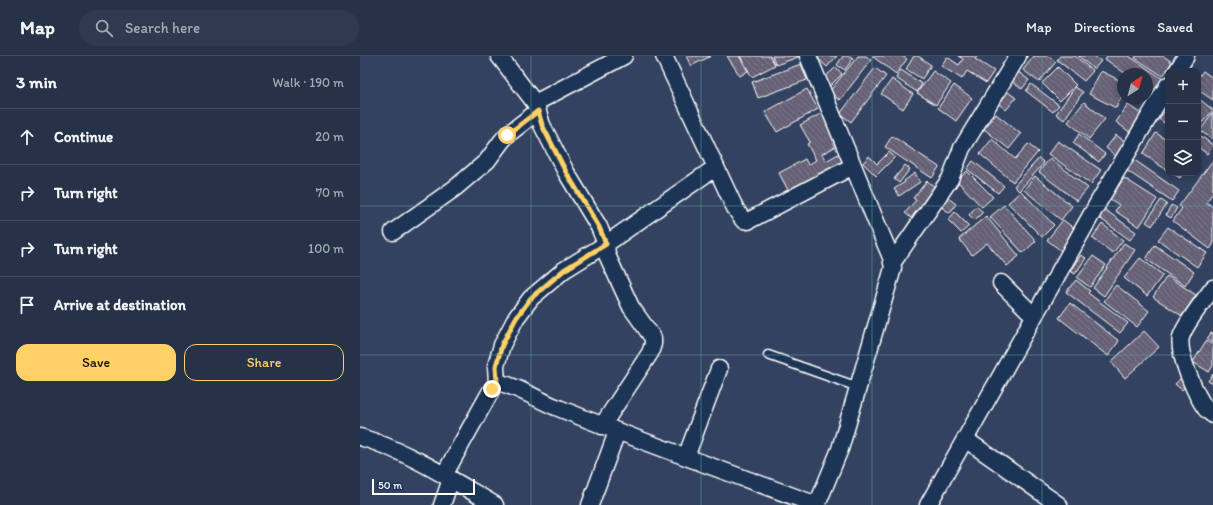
<!DOCTYPE html>
<meta charset="utf-8">
<style>
:root{--surface:#263248;--page:#2e3a4f;--text:#f1f3f6;--muted:#a4aab4;--line:#424d60;--accent:#ffd166}
body{margin:0;font-family:Itim,sans-serif;background:var(--page);color:var(--text)}
.controls{position:absolute;right:12px;top:12px;display:grid;overflow:hidden;border-radius:8px;box-shadow:0 2px 6px #0003}
.controls button{width:36px;height:36px;display:grid;place-items:center;padding:0;border:0;border-bottom:1px solid var(--line);background:var(--surface);color:var(--text);font:20px sans-serif}
.compass{position:absolute;left:757px;top:12px;width:36px;height:36px;border-radius:50%;background:var(--surface);box-shadow:0 2px 6px #0003;rotate:36deg}
.scale{position:absolute;left:12px;bottom:10px;width:103px;box-sizing:border-box;padding-left:4px;border:2px solid #fff;border-top:0;font-size:11px;line-height:14px;white-space:nowrap;color:#fff;-webkit-text-stroke:3px #1d3557;paint-order:stroke}
.stop{position:absolute;width:12px;height:12px;margin:-9px;border:3px solid #ffd166;border-radius:50%;background:#fff}
.stop.end{background:#ffd166;border-color:#fff;box-shadow:0 1px 4px #0008}
.list{margin:0;padding:0;list-style:none}
h2{display:flex;justify-content:space-between;align-items:center;height:52px;margin:0;padding:0 16px;font-size:17px}
h2 small{font-size:13px;font-weight:400;color:var(--muted)}
.list li{display:grid;grid-template-columns:26px 1fr auto;gap:12px;align-items:center;box-sizing:border-box;height:56px;padding:0 16px;border-top:1px solid var(--line)}
.list b{display:block;font-size:15px;white-space:nowrap}
.list em{font-size:13px;font-style:normal;color:var(--muted)}
.actions{display:flex;gap:8px;padding:12px 16px}
.actions a{flex:1;padding:9px 0;border:1px solid var(--accent);border-radius:12px;text-align:center;font-size:14px;color:var(--accent)}
.actions .main{background:var(--accent);color:#111}
.icon{flex:none;width:22px;height:22px;fill:none;stroke:currentColor;stroke-width:2;stroke-linecap:round;stroke-linejoin:round}
.map{position:relative;flex:none;width:853px;height:449px;overflow:hidden}
header{display:flex;align-items:center;gap:24px;box-sizing:border-box;height:56px;padding:0 20px;background:var(--surface);border-bottom:1px solid var(--line)}
header strong{font-size:19px}
nav{display:flex;gap:22px;margin-inline-start:auto;font-size:14px}
.search{width:280px;height:36px;background:var(--page);display:flex;align-items:center;gap:10px;box-sizing:border-box;padding:0 14px;border-radius:22px;color:var(--muted);font-size:15px}
main{display:flex}
aside{flex:1;background:var(--surface)}
.map>svg:first-child{display:block}
.building{fill:url(#building-back-hatch);stroke:#fff}
.lines{fill:none;stroke-linecap:round;stroke-linejoin:round}
.lane-casing{stroke:#fff;stroke-width:11}
.street-casing{stroke:#fff;stroke-width:19}
.lane{stroke:#1d3557;stroke-width:8}
.street{stroke:#1d3557;stroke-width:16}
.route{stroke:#ffd166;stroke-width:5}
.grid{fill:none;stroke:#579f9a;stroke-width:1;stroke-opacity:0.55}
</style>
<header>
<strong>Map</strong>
<div class="search"><svg class="icon" aria-label="search" viewBox="0 0 24 24"><circle cx="10" cy="10" r="6"/><path d="M15 15l6 6"/></svg>Search here</div>
<nav><a>Map</a><a>Directions</a><a>Saved</a></nav>
</header>
<main>
<aside>
<h2>3 min<small>Walk · 190 m</small></h2>
<ul class="list">
<li><svg class="icon" aria-label="ahead" viewBox="0 0 24 24"><path d="M12 20V5M6 11l6-6 6 6"/></svg><div><b>Continue</b></div><em>20 m</em></li>
<li><svg class="icon" aria-label="right" viewBox="0 0 24 24"><path d="M7 20v-9h11M14 6l5 5-5 5"/></svg><div><b>Turn right</b></div><em>70 m</em></li>
<li><svg class="icon" aria-label="right" viewBox="0 0 24 24"><path d="M7 20v-9h11M14 6l5 5-5 5"/></svg><div><b>Turn right</b></div><em>100 m</em></li>
<li><svg class="icon" aria-label="arrive" viewBox="0 0 24 24"><path d="M6 21V4h12l-3 4 3 4H6"/></svg><div><b>Arrive at destination</b></div></li>
</ul>
<div class="actions"><a class="main">Save</a><a>Share</a></div>
</aside>
<div class="map">
<svg width="853" height="449" viewBox="0 0 853 449">
<defs>
<pattern id="building-back-hatch" width="6" height="6" patternUnits="userSpaceOnUse"><rect width="6" height="6" fill="#656074"/><path d="M-1 5l2 2M0 0l6 6M5-1l2 2" fill="none" stroke="#7c7889"/></pattern>
</defs>
<rect width="100%" height="100%" fill="#334260"/>
<filter id="ink" filterUnits="userSpaceOnUse"><feTurbulence type="fractalNoise" baseFrequency=".025" numOctaves="2"/><feDisplacementMap in="SourceGraphic" scale="8" xChannelSelector="R" yChannelSelector="G"/><feConvolveMatrix kernelMatrix="1 2 1 2 8 2 1 2 1" color-interpolation-filters="sRGB"/></filter>
<g filter="url(#ink)">
<path class="building" d="M326,0h25l-20,10z
M367,0h12l9,15 -8,5z
M380,0h30l5,9 -23,12z
M412,0h29l-25,9z
M455,0h22l-10,11z
M483,0h7l3,2 -8,12 -8,-5z
M498,0h8l5,4 -31,40 -11,-8z
M512,0h30l5,3 -11,15z
M554,0h4l13,9 -9,14 -16,-10z
M598,0h17l2,1 -2,2 19,12 -8,12 -19,-12 -5,8 -21,-13 6,-9 12,8 4,-6z
M674,0h14l8,6 -17,20 -16,-12z
M700,0h15l18,15 -9,10 -27,-21z
M718,0h16l7,5 -7,8z
M747,0h22l34,23 -10,14 -6,-5v-14h-21l-21,-15z
M776,0h27l9,6 -9,14 -28,-18z
M441,8l6,16 -49,18 -6,-16z
M476,11l6,7 -12,12 -7,-7z
M698,11l18,18 -16,16 -18,-18z
M515,12l11,8 -35,46 -11,-8z
M541,14l21,14 -5,8 -21,-14z
M573,15l18,12 -15,22 -19,-12z
M657,15l12,9 -7,9 -12,-9z
M741,15l22,11v12l-7,14 -27,-14z
M843,15l10,7v22l-15,-10v-12z
M532,23l21,15 -10,15 -22,-15z
M671,28l28,21 -6,7 -27,-21z
M594,29l18,13 -16,23 -18,-13z
M715,31l8,5 -19,28 -8,-6z
M447,33l11,20 -41,23 -12,-20z
M648,36l8,6 -10,12 -7,-6z
M787,38l4,2 -4,7 -10,-5h10z
M838,42l15,12 -15,18z
M724,46l21,17 -16,20 -21,-17z
M768,49l15,10 -12,18 -15,-11z
M808,50v20l-9,-7z
M853,56v27l-13,-8z
M462,57l18,31 -18,10 4,7 14,-8 6,10 -56,31 -11,-21 26,-14 3,6 8,-5 -9,-16 3,-2 -10,-17z
M636,58l25,20 -12,15 -25,-20z
M796,77l12,8v30l-25,-17z
M719,78l26,20 -6,8 -26,-19z
M838,78l15,11 -6,9 -9,-7z
M756,79l10,7 -10,14 -10,-8z
M532,80l47,31 -7,11 -47,-31z
M632,83l23,20 13,-15 10,8 -25,30 -33,-28z
M698,85l43,29 -10,14 -43,-30z
M529,96l6,5 -19,19 -13,-13 6,-7 8,8z
M679,102l5,5 -25,28 -5,-5z
M690,102l38,30 -11,13 -38,-29z
M773,103l46,32 -7,10 -46,-31z
M853,104v33l-7,9 7,5v38l-3,4 -37,-28 9,-13 -3,-2z
M613,105l31,25 -6,7 -31,-24z
M545,109l5,4 -11,14 -5,-4z
M607,115l26,26 -11,10 -25,-26z
M555,117l5,9 -21,14 -5,-7 11,-7 -1,-1z
M812,117h11l-3,5z
M675,120l37,30 -11,14 -37,-30z
M764,122l33,21 -18,28 -24,-16 4,-6 -9,-6z
M567,125l8,6 -24,31 -6,-5 11,-13 -3,-2z
M661,135l33,34 -12,12 -34,-34z
M587,141l9,7 -6,9 -10,-7z
M801,144l6,4 -15,22 -6,-4z
M644,149l32,36 -13,12 -33,-36z
M811,149l6,3 -6,10 -5,-3z
M616,150l7,6 -8,8 -6,-5z
M744,153l32,23 -6,8 -32,-23z
M595,156l14,14 -8,7 -13,-13z
M626,160l33,40 -12,10 -20,-23 -15,12 -13,-16z
M703,164l17,13 -16,20 -17,-13z
M742,168l21,16 -10,13 -21,-15z
M808,171l39,26 -10,14 -39,-27z
M764,187l11,7 -31,46 -11,-8z
M795,189l39,27 -9,14 -39,-27z
M721,199l5,3 -11,16 -5,-3z
M733,200l13,9 -16,22 -13,-9z
M780,202l23,17 -16,21 -23,-18z
M807,220l29,19 -14,21 -29,-19z
M716,224l14,11 -2,2 40,30 -8,10 -54,-41z
M756,229l33,26 -12,16 -33,-26z
M710,247l49,38 -11,15 -49,-38z
M784,275l15,16 -34,31 -14,-16z
M851,277l2,1v9l-6,-4z
M846,285l7,4v21l-4,6 -16,-10z
M853,318v10l-5,-3z
M823,320l6,6 -7,8 -7,-6z"/>
<g class="lines">
<defs>
<path id="lane" d="M408,299l90,32"/>
<path id="street" d="M139,0l36,47 7,22 24,47 33,55 7,17 1,11 24,52 22,31v6l-3,9 -48,73
M304,0l71,152 8,12 5,1 105,-55
M448,0l74,180 9,21 2,11 -53,181 -23,56
M817,15l9,-15
M175,47l89,-47
M33,176l62,-44 32,-27 14,-19 6,-7 31,-24
M533,206l57,-83 12,-31 56,-92
M641,227l33,33
M853,232c-9,12 -28,36 -32,49 -4,16 15,59 25,72 2,2 5,4 7,6
M137,327l-1,-17 6,-21 14,-27 15,-20 33,-28 42,-26 110,-77
M0,381c48,14 92,43 135,68
M605,383l94,66
M326,401l33,-88
M84,419l48,-86 5,-6c13,-1 45,19 59,24 86,35 174,66 261,98
M82,449l9,-26
M230,449l27,-73
M568,449l171,-304 69,-116"/>
</defs>
<use href="#lane" class="lane-casing"/>
<use href="#street" class="street-casing"/>
<use href="#lane" class="lane"/>
<use href="#street" class="street"/>
</g>
</g>
<g class="lines" filter="url(#ink)">
<path class="route" d="M132,333l5,-6 -1,-17 6,-21 14,-27 15,-20 33,-28 42,-26 -7,-17 -33,-55 -24,-47 -4,-14 -31,24"/>
</g>
<path class="grid" d="M171,0v449M341,0v449M512,0v449M682,0v449M0,150h853M0,299h853"/>
</svg>
<div class="controls">
<button>+</button>
<button>−</button>
<button><svg class="icon" aria-label="layers" viewBox="0 0 24 24"><path d="M12 4l9 5-9 5-9-5zM3 14l9 5 9-5"/></svg></button>
</div>
<svg class="compass" viewBox="-18 -18 36 36"><path d="M0-13l5 13h-10z" fill="#e53935"/><path d="M0 13l5-13h-10z" fill="#a4aab4"/></svg>
<div class="scale">50 m</div>
<div class="stop" style="left:147px;top:79px"></div>
<div class="stop end" style="left:132px;top:333px"></div>
</div>
</main>
